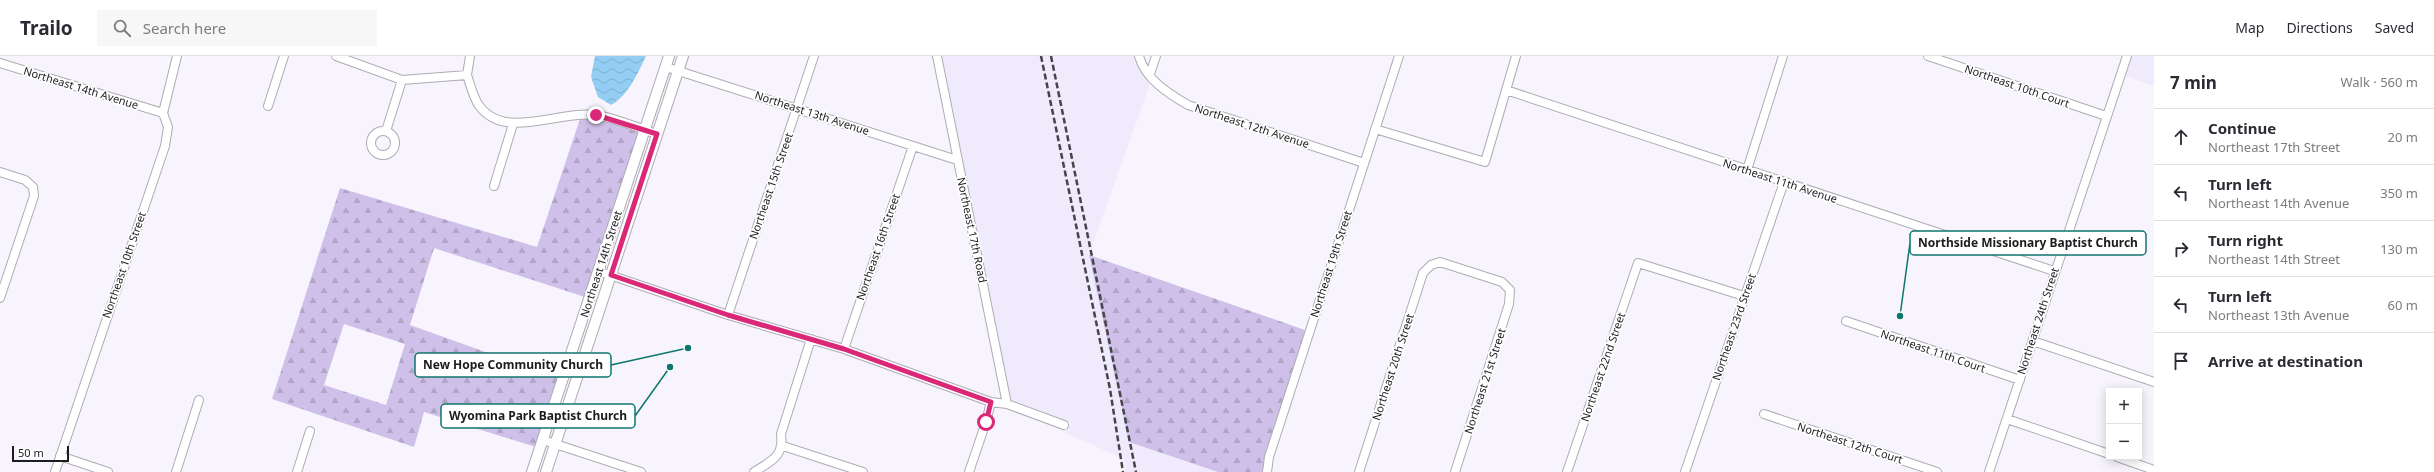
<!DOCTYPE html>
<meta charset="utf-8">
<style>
:root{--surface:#fff;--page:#f7f7f7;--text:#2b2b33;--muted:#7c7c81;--line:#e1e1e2}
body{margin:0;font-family:"Noto Sans",sans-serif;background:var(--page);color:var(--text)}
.controls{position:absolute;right:12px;bottom:12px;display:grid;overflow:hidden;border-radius:0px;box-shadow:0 2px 10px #0003}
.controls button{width:36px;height:36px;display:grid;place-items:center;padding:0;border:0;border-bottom:1px solid var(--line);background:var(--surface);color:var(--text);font:20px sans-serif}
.scale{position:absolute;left:12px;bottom:10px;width:57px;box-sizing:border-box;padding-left:4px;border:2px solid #1c1b1f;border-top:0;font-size:11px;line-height:14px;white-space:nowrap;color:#1c1b1f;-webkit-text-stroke:3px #fff;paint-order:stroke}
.stop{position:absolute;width:12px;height:12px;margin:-9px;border:3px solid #db2777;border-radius:50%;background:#fff}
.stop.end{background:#db2777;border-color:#fff;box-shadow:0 1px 4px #0008}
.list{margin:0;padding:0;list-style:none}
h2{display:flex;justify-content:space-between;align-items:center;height:52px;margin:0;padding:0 16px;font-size:17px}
h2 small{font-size:13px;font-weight:400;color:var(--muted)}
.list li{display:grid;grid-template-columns:26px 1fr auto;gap:12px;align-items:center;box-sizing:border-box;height:56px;padding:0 16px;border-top:1px solid var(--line)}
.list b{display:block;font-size:15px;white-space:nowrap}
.list p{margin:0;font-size:13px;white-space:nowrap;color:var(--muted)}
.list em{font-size:13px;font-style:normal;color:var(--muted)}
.icon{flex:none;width:22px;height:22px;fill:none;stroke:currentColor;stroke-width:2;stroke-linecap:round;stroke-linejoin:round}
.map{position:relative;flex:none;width:2154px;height:416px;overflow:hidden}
header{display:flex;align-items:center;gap:24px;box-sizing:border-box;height:56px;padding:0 20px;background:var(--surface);border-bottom:1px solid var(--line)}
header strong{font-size:19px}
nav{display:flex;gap:22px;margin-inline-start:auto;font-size:14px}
.search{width:280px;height:36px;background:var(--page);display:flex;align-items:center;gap:10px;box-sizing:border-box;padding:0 14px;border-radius:0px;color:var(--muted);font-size:15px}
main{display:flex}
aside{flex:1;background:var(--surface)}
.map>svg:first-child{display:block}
.built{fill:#f0ebfc}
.forest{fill:url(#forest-firs);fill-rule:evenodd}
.water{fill:url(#water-waves)}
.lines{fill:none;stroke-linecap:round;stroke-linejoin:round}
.minor-casing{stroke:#aeabb4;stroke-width:10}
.major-casing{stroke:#aeabb4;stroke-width:12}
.minor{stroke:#fff;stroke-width:8}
.major{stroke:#fff;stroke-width:10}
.rail{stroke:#464449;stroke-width:2.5;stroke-dasharray:6 3;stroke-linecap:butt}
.route{stroke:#db2777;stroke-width:5}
.labels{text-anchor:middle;stroke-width:3.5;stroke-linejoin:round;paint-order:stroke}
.street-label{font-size:11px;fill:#1c1b1f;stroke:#fff}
.leader{fill:none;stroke:#0f766e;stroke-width:1.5}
.callout-dot{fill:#0f766e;stroke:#fff;stroke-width:1.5}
.callout{fill:#fff;stroke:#0f766e;stroke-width:1.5}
.callout-label{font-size:12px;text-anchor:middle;font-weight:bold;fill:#1c1b1f}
</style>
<header>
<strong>Trailo</strong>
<div class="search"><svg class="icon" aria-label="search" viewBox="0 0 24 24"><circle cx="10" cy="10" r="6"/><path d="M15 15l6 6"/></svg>Search here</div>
<nav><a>Map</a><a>Directions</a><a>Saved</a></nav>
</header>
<main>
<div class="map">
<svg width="2154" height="416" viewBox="0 0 2154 416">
<defs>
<pattern id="forest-firs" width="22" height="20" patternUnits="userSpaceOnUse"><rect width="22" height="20" fill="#cec0e9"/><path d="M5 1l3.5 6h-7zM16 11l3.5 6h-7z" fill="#b0a4c7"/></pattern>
<pattern id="water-waves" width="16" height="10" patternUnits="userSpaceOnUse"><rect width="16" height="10" fill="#93cdf3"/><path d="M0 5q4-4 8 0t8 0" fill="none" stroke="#7eafd0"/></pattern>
</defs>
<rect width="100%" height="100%" fill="#f7f4fd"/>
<path class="built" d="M942,0h193l9,20 7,5 -62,174 40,187 89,30h-93l-1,-13 -98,-44 41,15 3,-7 -59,-22z
M2131,0h23v30l-29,-10z"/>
<path class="forest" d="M580,63l21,1 38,12 -54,165 -151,-49 -24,77 148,53 -22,69 -112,-35 -10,35 -142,-48 68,-211 197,59zM344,268l61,20 -19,61 -62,-20z
M1089,199l216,75 -43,142h-44l-89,-30z"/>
<path class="water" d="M595,0h51c-8,17 -18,40 -35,49l-13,-8 -7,-20z"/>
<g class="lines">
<defs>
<path id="minor" d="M336,0l66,24 65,-5c3,9 6,21 11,29 25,38 80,6 118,11 20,3 42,13 61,19
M937,0l70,348
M1139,0c6,23 30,38 49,49l176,58
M1928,0l178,60
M0,7l163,50
M666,11l291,93
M1150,18l6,-18
M467,19l3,-19
M1506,34l548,181
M268,50l16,-50
M1375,73l110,33 31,-106
M371 87a12 12 0 1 1 24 0a12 12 0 1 1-24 0Z
M386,75l16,-51
M1747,114l36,-114
M0,116l25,8 8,7 1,9 -34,102
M494,130l19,-62
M598,215l130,44 116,34 147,53
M728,259l86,-259
M1846,265l174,59
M2033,285l121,41
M844,293l69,-203
M1764,358l173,58
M2007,363l102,35
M543,384l98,32
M783,390l80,26
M60,400l48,16
M2117,401l37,13
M55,416l110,-326 3,-19 -5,-14 14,-57
M176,416l23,-72
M297,416l13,-41
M754,416c17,-11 30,-15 27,-38l30,-95
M969,416l17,-50 5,-20 16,2 57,21
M1267,416l2,-15 130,-401
M1359,416l64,-199 8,-8 9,-3 62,20 8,8 -1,14 -54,168
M1567,416l71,-209 106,33
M1685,416l99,-290
M1989,416l138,-416"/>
<path id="major" d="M532,416l137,-416
M546,416l137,-416"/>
</defs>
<use href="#minor" class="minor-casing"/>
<use href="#major" class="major-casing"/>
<use href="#minor" class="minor"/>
<use href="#major" class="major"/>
<path class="rail" d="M1041,0l69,333 13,83
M1051,0l85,416"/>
</g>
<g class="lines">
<path class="route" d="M596,59l61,19 -46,141 117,40 116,34 147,53 -5,20"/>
</g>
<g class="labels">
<g class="street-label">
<text transform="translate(2017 30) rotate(19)" y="4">Northeast 10th Court</text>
<text transform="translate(81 32) rotate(17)" y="4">Northeast 14th Avenue</text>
<text transform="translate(812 57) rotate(18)" y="4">Northeast 13th Avenue</text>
<text transform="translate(1252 70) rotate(18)" y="4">Northeast 12th Avenue</text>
<text transform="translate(1780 125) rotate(18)" y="4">Northeast 11th Avenue</text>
<text transform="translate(771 130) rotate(-71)" y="4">Northeast 15th Street</text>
<text transform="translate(972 174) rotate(78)" y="4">Northeast 17th Road</text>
<text transform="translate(878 191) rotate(-71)" y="4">Northeast 16th Street</text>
<text transform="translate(601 208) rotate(-72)" y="4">Northeast 14th Street</text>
<text transform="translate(1331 208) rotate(-72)" y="4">Northeast 19th Street</text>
<text transform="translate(124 209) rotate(-71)" y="4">Northeast 10th Street</text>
<text transform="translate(2038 265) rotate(-72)" y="4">Northeast 24th Street</text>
<text transform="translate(1734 271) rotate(-71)" y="4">Northeast 23rd Street</text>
<text transform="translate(1933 295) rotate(19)" y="4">Northeast 11th Court</text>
<text transform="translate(1393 311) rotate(-72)" y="4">Northeast 20th Street</text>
<text transform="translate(1603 311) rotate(-71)" y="4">Northeast 22nd Street</text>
<text transform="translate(1485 325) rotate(-72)" y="4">Northeast 21st Street</text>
<text transform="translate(1850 387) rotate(18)" y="4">Northeast 12th Court</text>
</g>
</g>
<path class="leader" d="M1900 260L1910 187M688 292L611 309M670 311L635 360"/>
<g class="callout-dot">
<circle cx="1900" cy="260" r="4"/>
<circle cx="688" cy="292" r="4"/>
<circle cx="670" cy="311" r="4"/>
</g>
<g class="callout">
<rect x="1910" y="175" width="236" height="24" rx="4"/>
<rect x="415" y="297" width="196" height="24" rx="4"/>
<rect x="441" y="348" width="194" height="24" rx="4"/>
</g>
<g class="callout-label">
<text x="2028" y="191">Northside Missionary Baptist Church</text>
<text x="513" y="313">New Hope Community Church</text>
<text x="538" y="364">Wyomina Park Baptist Church</text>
</g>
</svg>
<div class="controls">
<button>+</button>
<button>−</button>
</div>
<div class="scale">50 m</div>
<div class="stop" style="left:986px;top:366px"></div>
<div class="stop end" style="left:596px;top:59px"></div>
</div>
<aside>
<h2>7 min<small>Walk · 560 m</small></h2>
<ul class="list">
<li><svg class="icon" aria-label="ahead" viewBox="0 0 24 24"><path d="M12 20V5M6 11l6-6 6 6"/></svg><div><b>Continue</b><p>Northeast 17th Street</p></div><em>20 m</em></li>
<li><svg class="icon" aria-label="left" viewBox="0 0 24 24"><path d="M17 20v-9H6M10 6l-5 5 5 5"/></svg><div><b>Turn left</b><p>Northeast 14th Avenue</p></div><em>350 m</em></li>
<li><svg class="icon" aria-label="right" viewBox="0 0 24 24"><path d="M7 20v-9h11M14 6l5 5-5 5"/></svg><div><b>Turn right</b><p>Northeast 14th Street</p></div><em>130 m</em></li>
<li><svg class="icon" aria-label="left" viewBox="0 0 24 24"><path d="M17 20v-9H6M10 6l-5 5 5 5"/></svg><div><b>Turn left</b><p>Northeast 13th Avenue</p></div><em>60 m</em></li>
<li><svg class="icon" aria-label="arrive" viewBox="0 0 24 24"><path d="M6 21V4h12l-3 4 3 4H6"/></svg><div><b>Arrive at destination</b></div></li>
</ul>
</aside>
</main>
